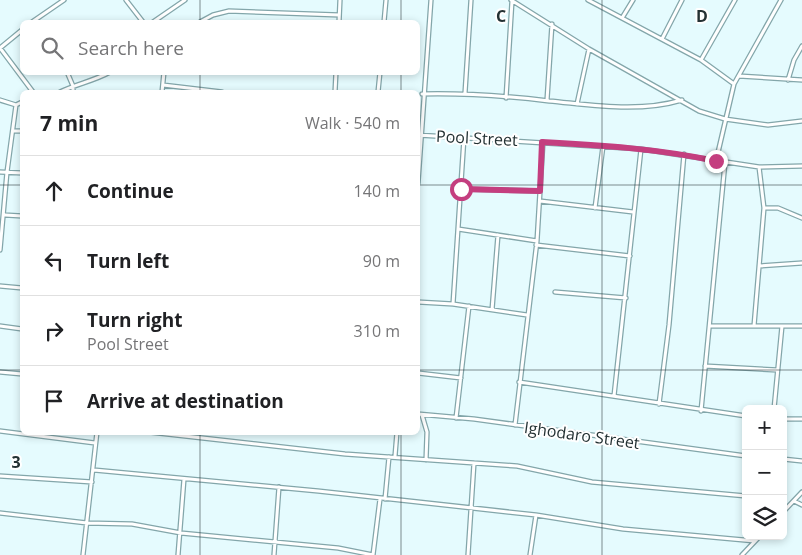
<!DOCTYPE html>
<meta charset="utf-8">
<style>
:root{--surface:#fff;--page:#f2f2f2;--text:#202124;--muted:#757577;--line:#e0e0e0}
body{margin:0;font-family:"Open Sans",sans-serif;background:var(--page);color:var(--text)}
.controls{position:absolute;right:15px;bottom:15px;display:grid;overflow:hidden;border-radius:8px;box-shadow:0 2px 8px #0003}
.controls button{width:45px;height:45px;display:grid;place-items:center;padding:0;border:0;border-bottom:1px solid var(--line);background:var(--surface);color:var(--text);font:25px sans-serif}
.stop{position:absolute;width:15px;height:15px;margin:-11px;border:4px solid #c43e7f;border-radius:50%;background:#fff}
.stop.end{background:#c43e7f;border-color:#fff;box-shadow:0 1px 5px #0008}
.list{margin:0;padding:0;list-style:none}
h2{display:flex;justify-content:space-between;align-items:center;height:65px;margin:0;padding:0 20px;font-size:21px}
h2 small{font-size:16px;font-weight:400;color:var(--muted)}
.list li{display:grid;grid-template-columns:32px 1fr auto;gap:15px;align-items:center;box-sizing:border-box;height:70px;padding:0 20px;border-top:1px solid var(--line)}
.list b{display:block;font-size:19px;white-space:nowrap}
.list p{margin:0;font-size:16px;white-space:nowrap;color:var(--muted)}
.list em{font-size:16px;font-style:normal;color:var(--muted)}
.icon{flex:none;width:28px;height:28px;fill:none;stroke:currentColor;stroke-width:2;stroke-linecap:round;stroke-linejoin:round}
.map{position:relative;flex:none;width:802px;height:555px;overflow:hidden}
.search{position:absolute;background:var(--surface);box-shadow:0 2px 8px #0003;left:20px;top:20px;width:400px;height:55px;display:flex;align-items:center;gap:12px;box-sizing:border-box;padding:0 18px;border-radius:8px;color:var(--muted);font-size:19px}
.panel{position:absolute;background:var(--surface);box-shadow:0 2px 8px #0003;left:20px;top:90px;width:400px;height:345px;border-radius:8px}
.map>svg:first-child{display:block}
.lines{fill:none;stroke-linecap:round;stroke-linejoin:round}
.street-casing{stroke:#83a6aa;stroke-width:5.5}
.street{stroke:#fff;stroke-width:3}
.route{stroke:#c43e7f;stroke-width:6}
.grid{fill:none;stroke:#243234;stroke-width:1;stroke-opacity:0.55}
.labels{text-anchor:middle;stroke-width:4;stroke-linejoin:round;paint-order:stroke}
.street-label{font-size:16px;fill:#243234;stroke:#fff}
.grid-label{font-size:16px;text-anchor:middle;font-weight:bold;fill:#243234;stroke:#fff;stroke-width:4;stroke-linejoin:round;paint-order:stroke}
</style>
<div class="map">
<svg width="802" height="555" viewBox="0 0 802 555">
<rect width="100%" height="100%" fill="#e5fbfe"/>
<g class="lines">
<defs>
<path id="street" d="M126,0l17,22
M511,0l78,49 110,62 26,8 43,6 34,-4
M588,0l113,60 33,24
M622,18l11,-18
M32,22l32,-22
M153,22l32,-22
M200,22l13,-7 16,-4 110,4
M339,22l1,-22
M384,22l2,-22
M662,39l20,-39
M0,48l33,44
M0,48l22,-18
M701,60l34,-60
M67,72l6,14v6
M739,76l63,4
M788,80l6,-20 8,-14
M163,85l59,7
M60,92c16,-8 34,-11 50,-20
M162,92l2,-20
M335,92l1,-20
M378,92l2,-20
M465,93l6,-93
M422,94c43,-1 85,2 127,7 44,4 89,12 133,-1
M506,98l6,-97
M0,100l16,5 6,-3
M547,100l5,-76
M577,104l12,-55
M14,131h8
M418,135l223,14 118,18 43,-1
M716,161l18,-77 47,-84
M0,172l22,1
M418,183l13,-183
M461,189l79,2
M540,201l93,11
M595,208l8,-62
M764,208h14l24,10
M5,215l17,1
M458,229l79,12
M536,245l94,11
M0,250l7,-78 9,-67
M759,266l43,-3
M0,286l22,2
M555,292l71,6
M418,302l35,2 74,11
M453,304l11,-166
M492,310l6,-75
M0,326l22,3
M710,326h92
M754,326l10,-118 -5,-41
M705,366l72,4
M0,372l22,2
M418,373l43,5
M519,382l227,34
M614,396l27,-247
M659,404l10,-79 15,-171
M774,409l8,-83
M701,411l24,-248
M418,414l56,5 272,37
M422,415l5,17 -1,28
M456,418l13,-112
M783,419h19
M515,425l22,-184 6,-99
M0,431l95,12
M149,432l196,22 172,12 75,16 154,14
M395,456l2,-24
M783,459l19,2
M94,470l224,21 218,24 87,14 132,12
M0,476l92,6
M385,499l4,-42
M794,501l8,4
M783,512l19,-20
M0,513l87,10 45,1 49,9 157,15 35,7
M83,555l14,-123
M178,555l6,-76
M274,555l5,-68
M373,555l7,-56
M468,555l6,-92
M530,555l6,-40
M742,555l18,-19"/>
</defs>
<use href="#street" class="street-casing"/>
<use href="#street" class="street"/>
</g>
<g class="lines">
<path class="route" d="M461,189l79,2 2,-49c59,3 117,7 174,19"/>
</g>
<path class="grid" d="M200,0v22M401,0v22M602,0v555M200,72v20M401,72v20M0,185h22M418,185h384M0,370h22M418,370h384M200,432v123M401,432v123"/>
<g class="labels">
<g class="street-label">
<text transform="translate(477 138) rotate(3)" y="6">Pool Street</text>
<text transform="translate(582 435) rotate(8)" y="6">Ighodaro Street</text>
</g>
</g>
<g class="grid-label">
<text x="501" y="22">C</text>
<text x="702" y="22">D</text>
<text x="16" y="468">3</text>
</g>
</svg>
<div class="controls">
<button>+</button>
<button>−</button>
<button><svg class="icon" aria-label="layers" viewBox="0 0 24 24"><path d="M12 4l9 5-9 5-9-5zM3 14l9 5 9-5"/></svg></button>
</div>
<div class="stop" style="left:461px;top:189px"></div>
<div class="stop end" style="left:716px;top:161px"></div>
<div class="search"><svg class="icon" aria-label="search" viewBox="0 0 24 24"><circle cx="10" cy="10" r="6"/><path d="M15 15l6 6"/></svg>Search here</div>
<section class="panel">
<h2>7 min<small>Walk · 540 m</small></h2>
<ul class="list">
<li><svg class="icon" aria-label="ahead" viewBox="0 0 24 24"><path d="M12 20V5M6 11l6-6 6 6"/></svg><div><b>Continue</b></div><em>140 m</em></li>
<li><svg class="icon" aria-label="left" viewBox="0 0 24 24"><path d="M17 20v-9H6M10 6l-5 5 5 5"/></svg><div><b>Turn left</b></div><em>90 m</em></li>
<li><svg class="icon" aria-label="right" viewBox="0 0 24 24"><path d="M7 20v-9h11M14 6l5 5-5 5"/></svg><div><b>Turn right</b><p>Pool Street</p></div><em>310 m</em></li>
<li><svg class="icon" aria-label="arrive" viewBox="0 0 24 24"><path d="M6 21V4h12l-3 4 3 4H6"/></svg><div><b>Arrive at destination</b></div></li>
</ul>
</section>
</div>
